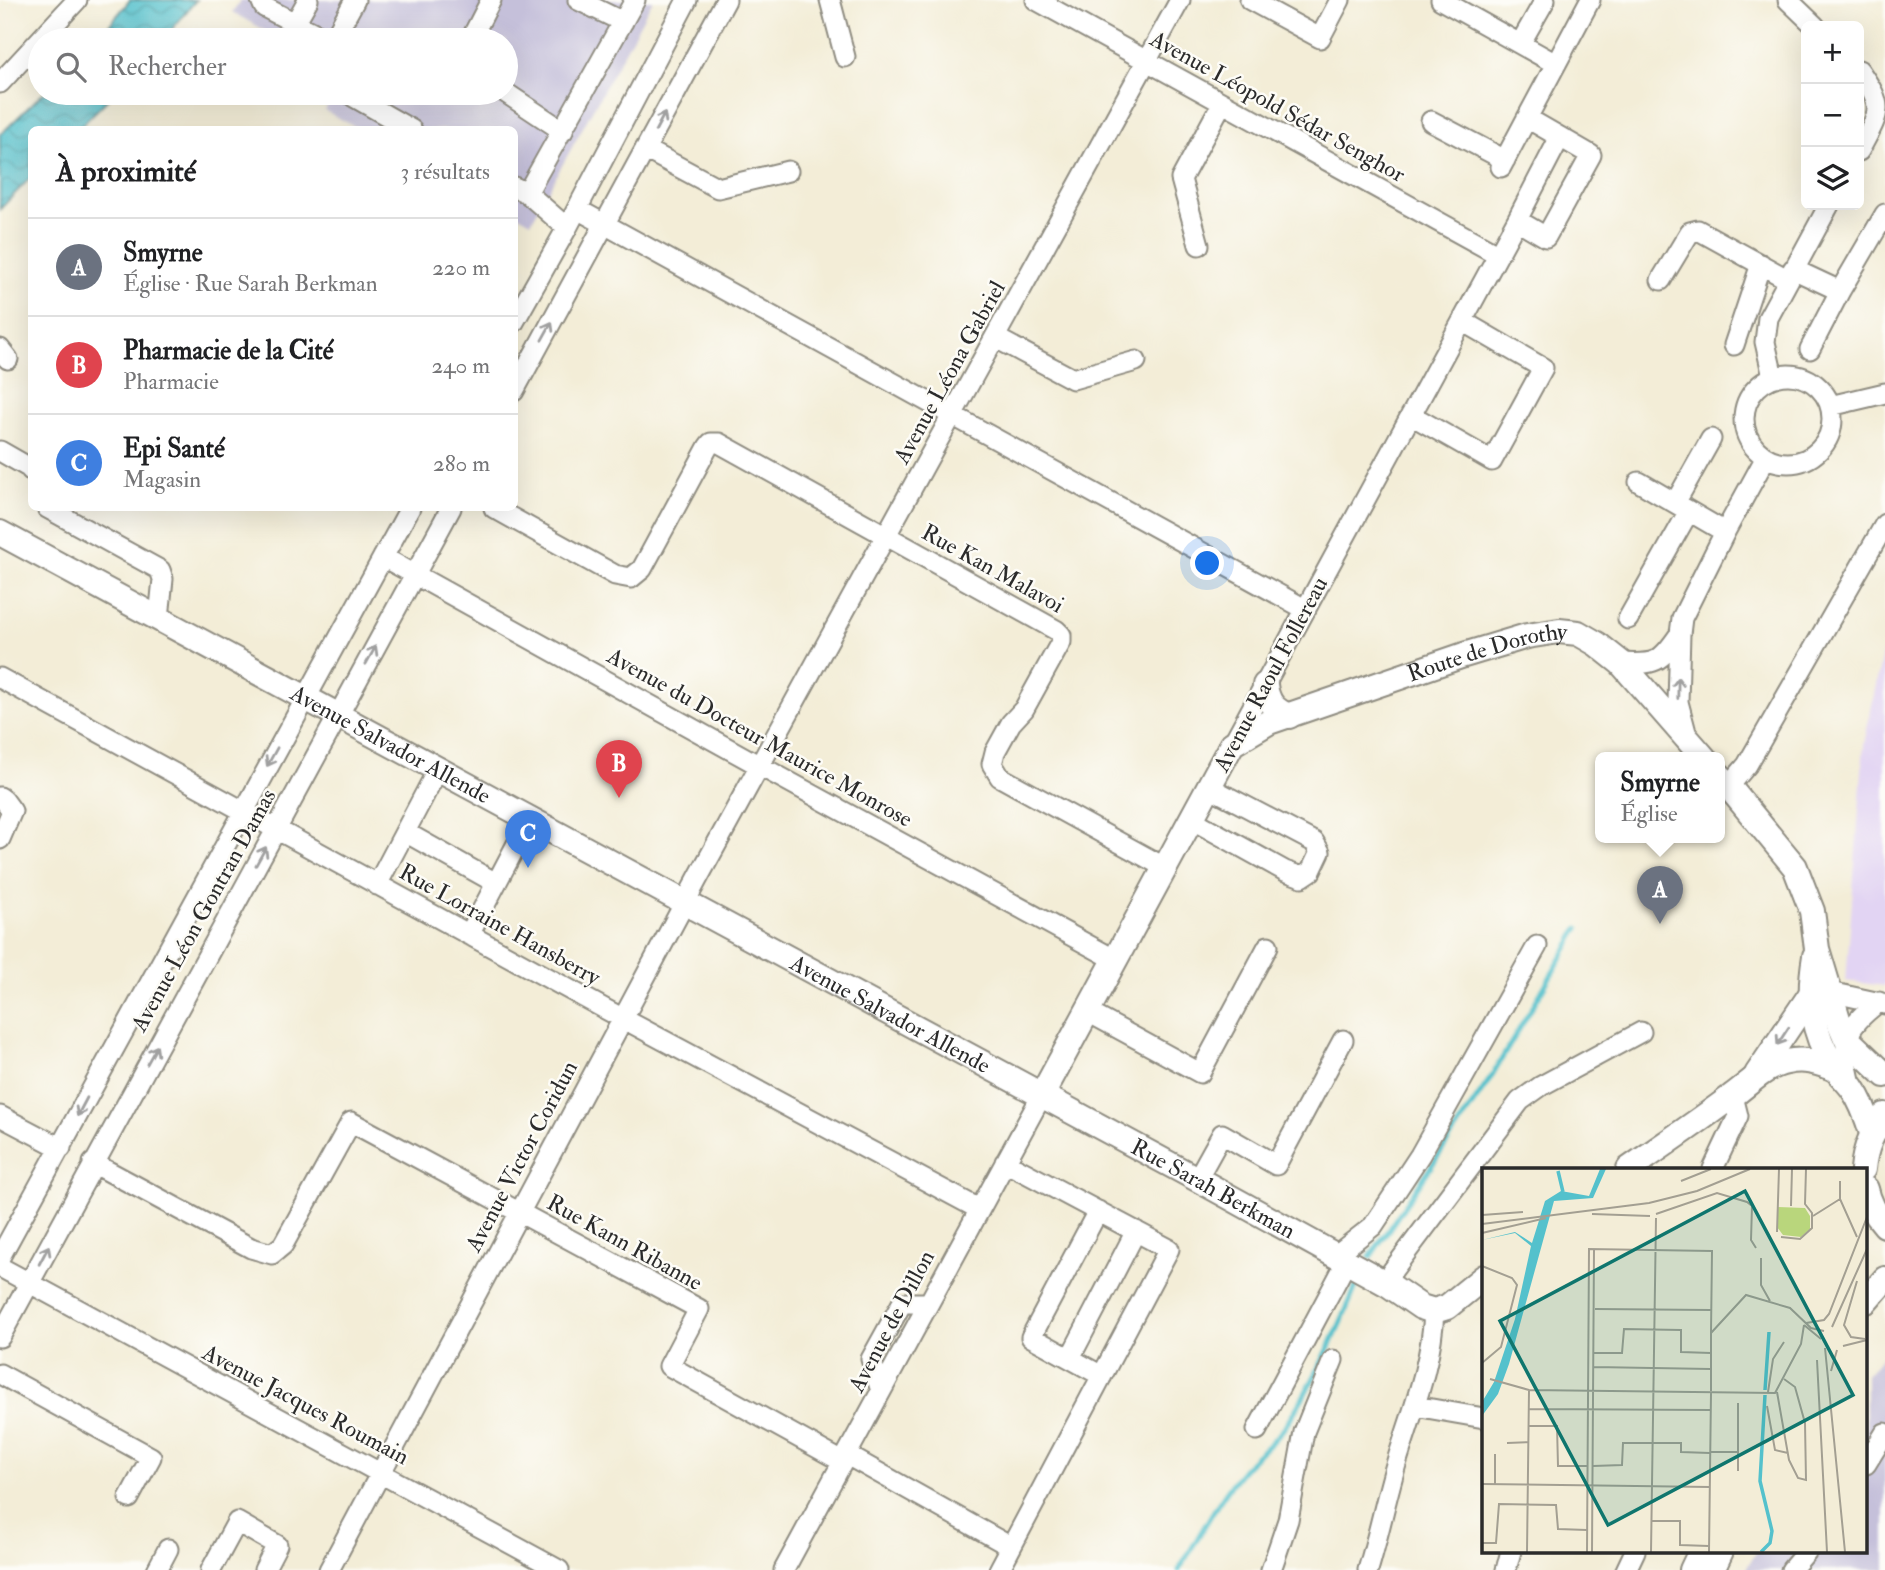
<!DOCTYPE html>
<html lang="fr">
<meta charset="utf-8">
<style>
:root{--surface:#fff;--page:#f2f2f2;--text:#202124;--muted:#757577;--line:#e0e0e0;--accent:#b5179e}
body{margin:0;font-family:"IM FELL Double Pica",serif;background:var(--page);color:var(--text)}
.controls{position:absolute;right:21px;top:21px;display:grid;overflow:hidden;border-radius:10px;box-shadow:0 7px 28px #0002}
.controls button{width:63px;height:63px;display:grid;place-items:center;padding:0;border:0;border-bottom:2px solid var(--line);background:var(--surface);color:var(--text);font:35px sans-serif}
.you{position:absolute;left:1208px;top:564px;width:24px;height:24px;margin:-18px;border:5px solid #fff;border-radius:50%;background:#1a73e8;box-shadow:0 0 0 10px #1a73e833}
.badge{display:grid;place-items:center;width:46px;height:46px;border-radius:50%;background:var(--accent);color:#fff;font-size:23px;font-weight:700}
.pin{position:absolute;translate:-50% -58px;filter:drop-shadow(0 2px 4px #0008)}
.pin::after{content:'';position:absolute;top:37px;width:24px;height:21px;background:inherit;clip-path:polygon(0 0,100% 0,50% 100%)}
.popup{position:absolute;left:1595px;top:752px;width:130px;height:91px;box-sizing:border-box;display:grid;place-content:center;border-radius:10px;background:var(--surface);filter:drop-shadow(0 2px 5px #0005);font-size:23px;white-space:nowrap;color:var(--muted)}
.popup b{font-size:26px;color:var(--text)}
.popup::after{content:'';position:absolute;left:50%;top:100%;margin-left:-14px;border:14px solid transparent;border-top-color:var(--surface)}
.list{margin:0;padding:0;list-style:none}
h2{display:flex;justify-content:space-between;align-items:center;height:91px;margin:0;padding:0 28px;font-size:30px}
h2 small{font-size:23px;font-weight:400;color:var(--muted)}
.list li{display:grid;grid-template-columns:46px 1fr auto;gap:21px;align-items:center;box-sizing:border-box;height:98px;padding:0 28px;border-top:2px solid var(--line)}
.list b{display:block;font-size:26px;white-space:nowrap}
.list p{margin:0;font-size:23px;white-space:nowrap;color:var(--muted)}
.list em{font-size:23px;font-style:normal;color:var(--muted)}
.icon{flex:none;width:38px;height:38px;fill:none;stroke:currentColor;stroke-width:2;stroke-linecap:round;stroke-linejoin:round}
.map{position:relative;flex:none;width:1885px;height:1570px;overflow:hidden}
.search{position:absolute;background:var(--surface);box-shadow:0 7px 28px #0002;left:28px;top:28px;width:490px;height:77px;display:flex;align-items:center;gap:18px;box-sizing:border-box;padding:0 24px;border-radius:38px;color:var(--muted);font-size:26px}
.panel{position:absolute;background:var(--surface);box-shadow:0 7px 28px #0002;left:28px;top:126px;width:490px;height:385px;border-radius:10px}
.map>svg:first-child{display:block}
.built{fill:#e2d4f3}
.industrial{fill:#c5c0da}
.water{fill:url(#water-waves);stroke:#40767c;stroke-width:2}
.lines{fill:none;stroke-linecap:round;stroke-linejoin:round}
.stream{stroke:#54c1cc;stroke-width:5}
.minor-casing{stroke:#8f8c81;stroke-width:23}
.major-casing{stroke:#8f8c81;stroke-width:28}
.minor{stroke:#fff;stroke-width:19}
.major{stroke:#fff;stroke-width:24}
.oneway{stroke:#a0a0a0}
.labels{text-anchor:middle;stroke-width:5;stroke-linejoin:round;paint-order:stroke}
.street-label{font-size:23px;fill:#2b2b2b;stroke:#fdfcf7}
.inset-river{fill:none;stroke:#54c1cc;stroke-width:3.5}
.inset-road{fill:none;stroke:#a39f92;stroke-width:2}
.view{fill:#0f766e;fill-opacity:0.15;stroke:#0f766e;stroke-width:3.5}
.inset-edge{fill:none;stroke:#2b2b2b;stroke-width:3.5}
</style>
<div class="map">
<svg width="1885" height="1570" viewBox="0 0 1885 1570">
<defs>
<pattern id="water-waves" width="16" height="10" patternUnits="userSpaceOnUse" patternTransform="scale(1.75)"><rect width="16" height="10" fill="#54c1cc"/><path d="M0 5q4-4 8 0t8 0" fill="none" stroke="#469da6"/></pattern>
</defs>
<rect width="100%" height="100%" fill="#fdfcf7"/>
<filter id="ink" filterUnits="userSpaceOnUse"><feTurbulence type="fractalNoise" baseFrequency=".0143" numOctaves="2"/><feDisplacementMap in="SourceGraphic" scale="14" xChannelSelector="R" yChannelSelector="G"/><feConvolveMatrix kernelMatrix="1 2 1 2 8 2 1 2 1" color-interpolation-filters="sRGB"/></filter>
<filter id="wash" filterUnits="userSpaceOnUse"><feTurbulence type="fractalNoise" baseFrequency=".00686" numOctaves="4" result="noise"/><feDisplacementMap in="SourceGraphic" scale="28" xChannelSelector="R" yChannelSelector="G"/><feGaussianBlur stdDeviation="1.57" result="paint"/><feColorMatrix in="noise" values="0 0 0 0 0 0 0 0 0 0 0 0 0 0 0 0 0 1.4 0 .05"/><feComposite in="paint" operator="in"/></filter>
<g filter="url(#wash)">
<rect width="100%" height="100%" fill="#f3edd7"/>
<path class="built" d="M1885,640v346l-39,-5 18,-237z"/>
<path class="industrial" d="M241,0h412l-122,222 -16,-9 -1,-83 -154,-1 -35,-18 8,-18h173v-53h-225l-49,-28z
M1885,1354v216h-140l12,-19h109v-176z"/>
<path class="water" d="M130,0h66l-33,40h-66z
M43,93h71l-36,36 -46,1 -1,47 -31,32v-74z"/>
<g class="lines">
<path class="stream" d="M1370,1257l118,-175 91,-154
M1179,1570c21,-35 40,-73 67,-104 12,-13 28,-24 38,-38 30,-45 53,-95 73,-144"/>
</g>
</g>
<g filter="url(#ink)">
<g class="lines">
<defs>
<path id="minor" d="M261,0l3,7 31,16 13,-23
M578,0l45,22
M830,0l15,57
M1036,0l461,254
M1250,0l70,38 20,-38
M1788,0l27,26
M295,23l33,17
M333,40l22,-40
M473,40l1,-7 17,-33
M1520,44l25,-44
M1556,64l34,-64
M1859,70c26,38 22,40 0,81
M0,83l77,-83
M351,93l3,4 58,33
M506,93l57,38
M1431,121l74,39
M645,149l73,39 70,-17
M1501,167l26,-49
M514,187l13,6 40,35
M527,193l108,-193
M577,209l728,400
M1517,220l43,-83
M1199,245l-18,-66 41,-76
M1793,269l47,22
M1661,280l29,-48 8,-2 89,49
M514,322l53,-94 120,-228
M996,338l77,41 63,-18
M1734,345l27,-81
M0,349l8,10
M1810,349l30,-58 45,-77
M1744 419a44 44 0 1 1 88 0a44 44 0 1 1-88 0Z
M1773,377l-8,-35 3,-24 61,-113
M514,391l212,-391
M1830,406l55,-13
M1411,415l81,46 51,-93 -81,-47
M0,451l28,16 4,4
M1639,482l86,50
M1675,503l36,-64
M47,508l113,62 3,9 -4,39
M494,508l121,67 16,3 11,-9 66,-122 3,-4h8l337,187 5,5v7l-37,67 -13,14 -16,29 -3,12 8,13 164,90
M383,557l377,209 354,193
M1628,619l61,-108
M1621,663c34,2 39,0 58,-28
M0,678l605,331 374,200
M1687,736l-9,-34 2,-68 2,-16 43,-86 41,-75
M1233,743l284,-523 29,17 45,-82 -64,-37 29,-54 -115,-64
M1729,786l18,-21 138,-241
M0,797l4,3 8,11 -12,28
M1191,819l94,52 17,6 9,-6 9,-19 -6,-10 -105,-55
M405,832l91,51
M377,885l61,-116
M469,935l61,-116
M1830,992l55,12
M1086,1011l114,62 68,-127
M1852,1088c-11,-43 -11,-58 27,-86
M0,1116l61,32
M93,1163l158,85 21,6 11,-9 68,-123 348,187 -30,57 174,96
M1713,1169l25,-53 -5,-20
M1197,1179l25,-45 54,31 67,-125
M1098,1211l-67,126 71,39
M1336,1255l37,-29 47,-71 117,-209
M0,1257l410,-749
M0,1267l559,303
M1384,1282l136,-181 21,-15 100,-54
M0,1337l451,-829
M1070,1358l66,-127
M0,1374l151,83 -22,41
M881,1391l-10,-32 31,-56h27
M1415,1406l69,12
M1257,1430l90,-169
M847,1455l164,92
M1866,1464l19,-31
M157,1570l11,-21
M211,1570l26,-48 40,23 -13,25
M329,1570l370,-694 481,-876
M784,1570l258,-475
M999,1570l170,-321 -164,-87
M1271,1570l17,-50 16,-88 29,-72
M1368,1570c11,-36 18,-73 29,-109 15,-49 35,-98 37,-150
M1506,1570l5,-19
M1626,1570l9,-19
M1791,1570l16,-19"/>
<g id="major">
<path id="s1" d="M0,533l1197,646 192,106 32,22 13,4 13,-4 37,-30"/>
<path d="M1265,685c2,17 9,25 24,31"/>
<path d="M1720,776l75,91 17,44 5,38 21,70 8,19 39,37"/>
<path d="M1815,956c-7,41 -4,76 19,111 5,7 12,13 18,21 9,13 15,29 20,45"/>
<path d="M1757,1074l54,-80"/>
<path id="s2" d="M1042,1095l190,-351 37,-22 195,-67 63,-19 32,-5 19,2 19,11 24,19 83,95"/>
<path d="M1629,1169c34,-24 69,-47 103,-73 17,-12 33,-30 55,-34 17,-4 33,1 48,7"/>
<path d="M1863,1169c2,-22 9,-36 22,-54"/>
<path d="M1866,1189c3,14 9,25 19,36"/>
<path d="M1866,1301l19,-22"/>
<path d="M1692,1570l9,-19"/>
<path d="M1712,1570l9,-19"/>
</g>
</defs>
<use href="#minor" class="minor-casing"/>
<use href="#major" class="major-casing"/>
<use href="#minor" class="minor"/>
<use href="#major" class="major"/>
</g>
<defs><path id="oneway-shaft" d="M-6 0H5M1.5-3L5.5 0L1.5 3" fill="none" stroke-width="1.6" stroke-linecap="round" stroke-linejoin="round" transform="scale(1.75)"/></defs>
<g class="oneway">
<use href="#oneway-shaft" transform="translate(660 122) rotate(-62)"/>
<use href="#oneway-shaft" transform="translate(547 331) rotate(-61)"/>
<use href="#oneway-shaft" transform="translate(371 655) rotate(-61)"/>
<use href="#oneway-shaft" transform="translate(1678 688) rotate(-89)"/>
<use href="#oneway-shaft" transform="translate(272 757) rotate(119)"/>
<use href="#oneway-shaft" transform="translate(261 856) rotate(-61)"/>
<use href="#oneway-shaft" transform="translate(1783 1036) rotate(123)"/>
<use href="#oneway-shaft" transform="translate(152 1055) rotate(-61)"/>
<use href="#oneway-shaft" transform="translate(82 1107) rotate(118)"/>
<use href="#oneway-shaft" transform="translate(44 1255) rotate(-62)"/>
</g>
</g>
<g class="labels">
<g class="street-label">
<text transform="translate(1278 106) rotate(29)" y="8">Avenue Léopold Sédar Senghor</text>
<text transform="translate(949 372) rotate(-61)" y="8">Avenue Léona Gabriel</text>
<text transform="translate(993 568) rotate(29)" y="8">Rue Kan Malavoi</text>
<text dy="8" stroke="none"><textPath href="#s2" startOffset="672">Route de Dorothy</textPath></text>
<text transform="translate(1270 674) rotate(-62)" y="8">Avenue Raoul Follereau</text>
<text transform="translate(760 737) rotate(29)" y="8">Avenue du Docteur Maurice Monrose</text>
<text dy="8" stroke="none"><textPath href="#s1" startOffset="444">Avenue Salvador Allende</textPath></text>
<text transform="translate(203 910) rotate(-61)" y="8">Avenue Léon Gontran Damas</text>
<text transform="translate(500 924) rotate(29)" y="8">Rue Lorraine Hansberry</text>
<text dy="8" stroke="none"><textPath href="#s1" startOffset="1012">Avenue Salvador Allende</textPath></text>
<text transform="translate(521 1156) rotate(-62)" y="8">Avenue Victor Coridun</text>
<text dy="8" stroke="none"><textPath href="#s1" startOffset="1379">Rue Sarah Berkman</textPath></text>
<text transform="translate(625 1242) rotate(29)" y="8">Rue Kann Ribanne</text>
<text transform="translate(891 1321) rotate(-62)" y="8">Avenue de Dillon</text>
<text transform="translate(306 1404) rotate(28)" y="8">Avenue Jacques Roumain</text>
</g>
</g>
<g transform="translate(1482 1168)">
<rect width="385" height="385" fill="#f3edd7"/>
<path d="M296,39l27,1 5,8v13l-9,8 -18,-2 -6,-8z" fill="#b9d67c"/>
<path d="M118,1h6l-13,29 -39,3 -45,163 -11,30 -16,22v-14l12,-20 21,-63 16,-73 -16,-13 -33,7 33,-8 17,11 13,-42 16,-10 28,5z" fill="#54c1cc"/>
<path class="inset-river" d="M76,3l5,21M283,222l4,-58M279,384l9,-9 2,-12 -12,-50 5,-86"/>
<path class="inset-road" d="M199,13l30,-12M358,13v18l17,38M309,38l1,-37M110,46l58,2M174,46l61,-21 30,9 5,4 -1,34 5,8M0,47l41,-3M331,48l27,-17M0,56l167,-21 48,-12 53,-22M295,64l2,-63M0,65l64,-15M299,69l19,2 12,-11v-15l-7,-9 1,-35M279,90v27l9,16M0,98l30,12 5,7 -16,62 -19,16M375,113l-13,44 7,12 14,2M113,141l116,1M324,155l18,-3 5,-6 38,-97M322,157l17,14M350,159l35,-78M361,178l24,-6M343,180l20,204M112,185h28l2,-24 57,1v22l30,1M335,192l10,192M112,199l117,2M349,203l6,-21M8,211l39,11 246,3 26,-49 3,-19M229,223v-58l35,-38 44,13 21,20 13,3M286,224l5,-33 11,-17M295,224l12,68 9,18 8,2 -1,-57 -10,-36 -11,-8M256,235v68M285,238l8,44 13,3M47,241l182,1M47,258h28l1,40h29M25,275l22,-1M228,284h28M111,298l29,-1 1,-22h58v9l29,1M0,316l228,3M13,317v-31M169,353h29v24l29,1M0,375h14l3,-39 57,1 2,24 29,1M45,384l2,-162M105,384l2,-303 123,2 -1,82M110,384l2,-303M169,384l5,-334M227,384l2,-159"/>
<path class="view" d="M263,23l108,204 -245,130 -108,-204z"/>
<rect width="385" height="385" class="inset-edge"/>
</g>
</svg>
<div class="controls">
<button>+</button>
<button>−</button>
<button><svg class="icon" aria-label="layers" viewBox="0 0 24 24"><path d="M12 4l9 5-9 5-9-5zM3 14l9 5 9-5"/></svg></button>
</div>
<div class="you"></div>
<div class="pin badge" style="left:1660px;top:924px;background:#6b7280">A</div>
<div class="popup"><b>Smyrne</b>Église</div>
<div class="pin badge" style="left:619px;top:798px;background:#e0444e">B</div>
<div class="pin badge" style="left:528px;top:868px;background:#3f7fe0">C</div>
<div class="search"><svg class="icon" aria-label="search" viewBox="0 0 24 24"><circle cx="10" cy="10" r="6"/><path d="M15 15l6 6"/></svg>Rechercher</div>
<section class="panel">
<h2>À proximité<small>3 résultats</small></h2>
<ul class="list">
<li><span class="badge" style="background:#6b7280">A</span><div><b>Smyrne</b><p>Église · Rue Sarah Berkman</p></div><em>220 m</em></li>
<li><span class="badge" style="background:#e0444e">B</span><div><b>Pharmacie de la Cité</b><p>Pharmacie</p></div><em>240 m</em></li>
<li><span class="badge" style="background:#3f7fe0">C</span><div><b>Epi Santé</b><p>Magasin</p></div><em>280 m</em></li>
</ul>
</section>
</div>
